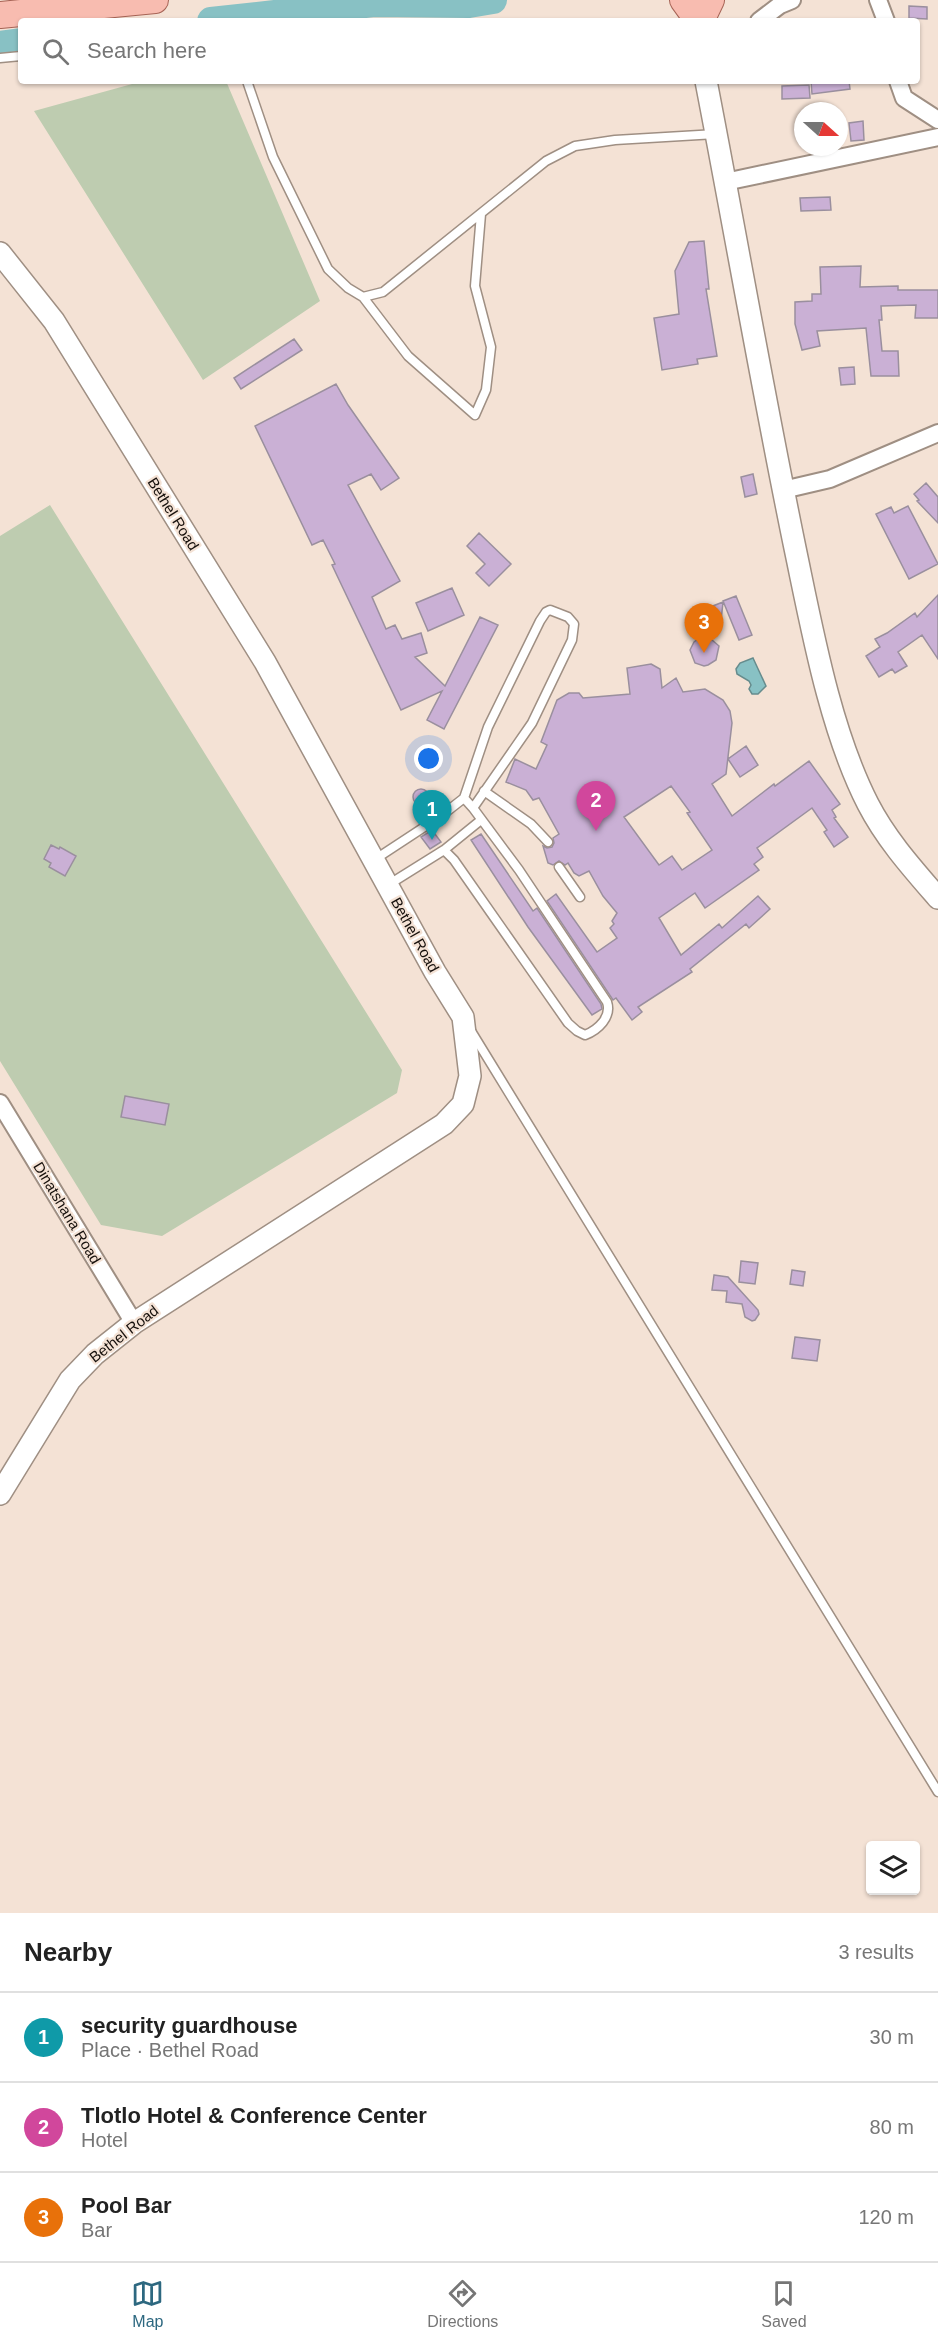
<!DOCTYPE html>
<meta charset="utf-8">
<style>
:root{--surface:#fff;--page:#f6f6f6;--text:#222;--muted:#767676;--line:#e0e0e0;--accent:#2d6880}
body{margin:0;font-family:Helvetica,sans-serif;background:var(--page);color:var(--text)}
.controls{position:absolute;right:18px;bottom:18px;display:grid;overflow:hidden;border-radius:6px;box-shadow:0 2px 4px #0004}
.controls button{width:54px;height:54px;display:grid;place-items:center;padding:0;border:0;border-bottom:2px solid var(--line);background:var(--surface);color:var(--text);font:30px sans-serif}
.compass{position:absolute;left:794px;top:102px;width:54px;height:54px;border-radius:50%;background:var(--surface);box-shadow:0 2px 4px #0004;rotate:111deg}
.you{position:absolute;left:429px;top:759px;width:21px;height:21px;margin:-15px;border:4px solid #fff;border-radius:50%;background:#1a73e8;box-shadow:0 0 0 9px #1a73e833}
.badge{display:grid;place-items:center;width:39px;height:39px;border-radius:50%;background:var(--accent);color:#fff;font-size:20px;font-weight:700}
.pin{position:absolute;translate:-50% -50px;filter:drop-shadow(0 2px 3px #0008)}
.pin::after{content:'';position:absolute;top:32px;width:21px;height:18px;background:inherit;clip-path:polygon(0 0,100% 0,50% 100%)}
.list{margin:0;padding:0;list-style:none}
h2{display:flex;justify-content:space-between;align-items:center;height:78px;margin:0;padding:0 24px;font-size:26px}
h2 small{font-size:20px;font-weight:400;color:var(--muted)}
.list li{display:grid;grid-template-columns:39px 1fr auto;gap:18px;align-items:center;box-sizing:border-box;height:90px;padding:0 24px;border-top:2px solid var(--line)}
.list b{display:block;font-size:22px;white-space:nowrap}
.list p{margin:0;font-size:20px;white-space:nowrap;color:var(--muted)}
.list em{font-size:20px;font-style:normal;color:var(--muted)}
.icon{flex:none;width:33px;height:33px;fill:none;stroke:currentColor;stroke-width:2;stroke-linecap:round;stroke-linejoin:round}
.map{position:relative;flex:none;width:938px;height:1913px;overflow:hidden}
.search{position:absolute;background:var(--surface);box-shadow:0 2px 4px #0004;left:18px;right:18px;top:18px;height:66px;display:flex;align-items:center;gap:15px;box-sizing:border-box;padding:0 21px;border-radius:6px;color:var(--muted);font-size:22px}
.sheet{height:348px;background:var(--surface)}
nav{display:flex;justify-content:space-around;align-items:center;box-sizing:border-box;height:84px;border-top:2px solid var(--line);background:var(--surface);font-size:16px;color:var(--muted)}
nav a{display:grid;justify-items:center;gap:3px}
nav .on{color:var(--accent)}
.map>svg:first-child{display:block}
.green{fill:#beccb0}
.water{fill:#88c1c4;stroke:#668c8d;stroke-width:1.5}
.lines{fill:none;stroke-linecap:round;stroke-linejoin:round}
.river{stroke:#88c1c4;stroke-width:28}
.building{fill:#cab0d5;stroke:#9a8f9e;stroke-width:1.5;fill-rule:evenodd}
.service-casing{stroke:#9f8f83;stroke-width:11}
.minor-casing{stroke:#9f8f83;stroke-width:20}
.tertiary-casing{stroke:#9f8f83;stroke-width:24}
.primary-casing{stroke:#a66355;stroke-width:28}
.service{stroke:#fff;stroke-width:8}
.minor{stroke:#fff;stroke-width:16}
.tertiary{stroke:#fff;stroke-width:21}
.primary{stroke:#f8bcb0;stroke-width:26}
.labels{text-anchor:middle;stroke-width:4.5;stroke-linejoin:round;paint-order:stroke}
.street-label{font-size:15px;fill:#16100c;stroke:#f4e2d5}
</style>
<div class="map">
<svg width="938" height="1913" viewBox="0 0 938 1913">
<rect width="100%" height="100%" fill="#f4e2d5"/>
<path class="green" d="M143,81h83l94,220 -117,79 -169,-269z
M50,505l352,565 -5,23 -235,143 -61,-11 -101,-164v-525z"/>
<path class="water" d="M753,658l13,28 -8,8h-6l-3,-5 2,-4 -2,-4 -12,-7 -1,-5 4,-6z"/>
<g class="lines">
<path class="river" d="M211,21l163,-18 95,1 24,-4
M0,45l21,-3"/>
</g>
<path class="building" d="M909,6l18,1v12l-18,-1z
M811,81h38l1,8 -38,5z
M809,85l1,13 -28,1v-13z
M863,121l1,19 -13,1 -2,-18z
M830,197l1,13 -30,1 -1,-13z
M704,241l5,48h-3l11,67 -20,3 1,5 -36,6 -8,-52 25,-4 -4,-43 14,-29z
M861,266l-1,21 38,-1v4h40v28h-23l1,-13 -35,1 1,14h-3l3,31h16l1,25h-28l-5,-48 -49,3 3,15 -18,4 -7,-26v-22l17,-1v-7h9l-1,-27z
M294,339l8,11 -61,39 -7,-11z
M854,367l1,17 -14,1 -2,-17z
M336,384l12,21 51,73 -18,12 -10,-16 -23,11 52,96 -28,16 14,32 9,-4 7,14 19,-6 6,20 -12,4 30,29 35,-69 18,8 -54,104 -17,-9 15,-29 -41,19 -69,-145 3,-1 -12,-24 -11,5 -57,-119z
M753,474l4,20 -12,3 -4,-20z
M926,483l12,14v26l-21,-22 2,-1 -5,-6z
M908,506l30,58 -29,15 -33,-65 15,-7 3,6z
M479,533l32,31 -22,22 -13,-13 9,-9 -18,-18z
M452,588l12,27 -36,16 -12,-28z
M938,595v64l-16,-24 -24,17 9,14 -12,7 -3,-4 -13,8 -13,-21 14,-9 -5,-8 12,-6 28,-20 2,4z
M736,596l16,39 -13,5 -16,-39z
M723,602l-2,19 -19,8 -7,-16z
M705,634l14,12 -3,14 -8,5 -4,1 -9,-3 -5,-13 4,-8z
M651,664l9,5 2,19 14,-10 7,14 22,-3 18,11 7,11 2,12 -6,51 -14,10 20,32 42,-32 1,2 34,-25 31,43 -8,6 4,7 -2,1 14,19 -14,10 -10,-15 3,-2 -15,-22 -55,40 6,9 -9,7 5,6 -54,38 -10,-15 -36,25 22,37 38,-31 3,4 36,-32 12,13 -21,19 -3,-4 -56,45 2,3 -54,35 4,5 -10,8 -16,-22 -3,2 -66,-99 9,-7 41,58 20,-14 -7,-10 4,-4 -2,-3 5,-8 -14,-17 -14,-25 -10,5 -5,-3 -6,-10 -3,2 -6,-4 -6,4 -5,-2 -5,-17 4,2 5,-1 2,-4 -1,-5 6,-4 -20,-36 -6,2 -7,-10 -20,-8 9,-23 21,10 11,-24 -6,-3 16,-42 12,-7h10l4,5 47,-4 -3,-26zM671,786l19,26 -3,1 25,37 -30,20 -10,-14 -13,9 -35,-48z
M746,746l12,19 -18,12 -12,-18z
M413 797a8 8 0 1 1 16 0a8 8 0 1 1-16 0Z
M432,830l9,12 -11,7 -9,-12z
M481,834l52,77 4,-3 64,96 1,5 -10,6 -64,-88 -57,-87z
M51,845l8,4 1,-2 16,9 -11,20 -16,-9 2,-4 -7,-4z
M125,1096l44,8 -4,21 -44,-8z
M741,1261l17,2 -3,21 -16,-2z
M792,1270l13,2 -2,14 -13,-2z
M714,1275l14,2 30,33 1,4 -4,6 -3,1 -7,-4 -3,-13 -16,-2 1,-11 -15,-1z
M795,1337l25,3 -3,21 -25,-3z"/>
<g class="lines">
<defs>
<path id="service" d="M0,58l21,-2
M247,81l26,76 55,112 20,19 15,9 45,59 67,59 11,-25 5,-43 -16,-61 6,-72
M363,297l20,-5 163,-131 29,-15 40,-6 101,-6
M484,791l47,33 17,18
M464,798l24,-71 52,-106 6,-9 4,-2 18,7 6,7 -2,16 -40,83 -59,85
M444,850l37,-30
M374,860l67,-44 23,-18 9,10 46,62 88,132c5,15 -9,28 -22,33l-8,-4 -9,-8 -114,-163 -10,-10 -56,35
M559,867l21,30
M471,1031l467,761"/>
<path id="minor" d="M878,0l8,21
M759,21l21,-16 12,-5
M898,81l6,17 34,22
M725,182l213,-45
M783,490l47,-11 108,-46
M0,1103l134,220"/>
<path id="tertiary" d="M706,81c30,155 57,312 89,467 17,81 35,182 73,256 18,35 44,64 70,94
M0,253l54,68 211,341 170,310 28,45 7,59 -7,28 -19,20 -310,199 -39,31 -25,26 -70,114"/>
<path id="primary" d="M683,0l13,18
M0,15l155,-15
M701,21l10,-21"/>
</defs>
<use href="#service" class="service-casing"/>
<use href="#minor" class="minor-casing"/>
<use href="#tertiary" class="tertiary-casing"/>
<use href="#primary" class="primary-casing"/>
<use href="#service" class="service"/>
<use href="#minor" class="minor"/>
<use href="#tertiary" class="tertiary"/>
<use href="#primary" class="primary"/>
</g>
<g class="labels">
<g class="street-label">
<text transform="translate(173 514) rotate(58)" y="5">Bethel Road</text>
<text transform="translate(415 935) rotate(61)" y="5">Bethel Road</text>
<text transform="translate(67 1213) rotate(59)" y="5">Dinatshana Road</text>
<text transform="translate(124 1334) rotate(-38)" y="5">Bethel Road</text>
</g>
</g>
</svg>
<div class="controls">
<button><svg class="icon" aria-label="layers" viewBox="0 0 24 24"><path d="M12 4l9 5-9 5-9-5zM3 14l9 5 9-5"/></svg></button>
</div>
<svg class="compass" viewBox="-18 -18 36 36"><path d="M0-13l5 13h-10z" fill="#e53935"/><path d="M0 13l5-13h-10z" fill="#767676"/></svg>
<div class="you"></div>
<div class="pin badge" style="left:432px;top:840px;background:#0f9aa8">1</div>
<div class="pin badge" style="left:596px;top:831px;background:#d1479c">2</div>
<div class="pin badge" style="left:704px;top:653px;background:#e8710a">3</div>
<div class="search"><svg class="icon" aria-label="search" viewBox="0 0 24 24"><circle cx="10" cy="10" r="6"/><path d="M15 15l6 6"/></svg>Search here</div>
</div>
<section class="sheet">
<h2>Nearby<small>3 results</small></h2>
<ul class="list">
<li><span class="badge" style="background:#0f9aa8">1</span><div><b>security guardhouse</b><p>Place · Bethel Road</p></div><em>30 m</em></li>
<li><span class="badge" style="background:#d1479c">2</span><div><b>Tlotlo Hotel &amp; Conference Center</b><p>Hotel</p></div><em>80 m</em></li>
<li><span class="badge" style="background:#e8710a">3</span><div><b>Pool Bar</b><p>Bar</p></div><em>120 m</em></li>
</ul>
</section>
<nav>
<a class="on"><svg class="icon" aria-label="map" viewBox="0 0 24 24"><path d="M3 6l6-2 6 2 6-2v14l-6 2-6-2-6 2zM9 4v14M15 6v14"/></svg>Map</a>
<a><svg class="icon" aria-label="directions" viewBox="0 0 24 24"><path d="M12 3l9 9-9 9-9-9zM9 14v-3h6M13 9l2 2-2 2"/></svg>Directions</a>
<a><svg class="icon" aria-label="saved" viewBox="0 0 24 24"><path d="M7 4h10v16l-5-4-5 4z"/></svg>Saved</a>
</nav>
